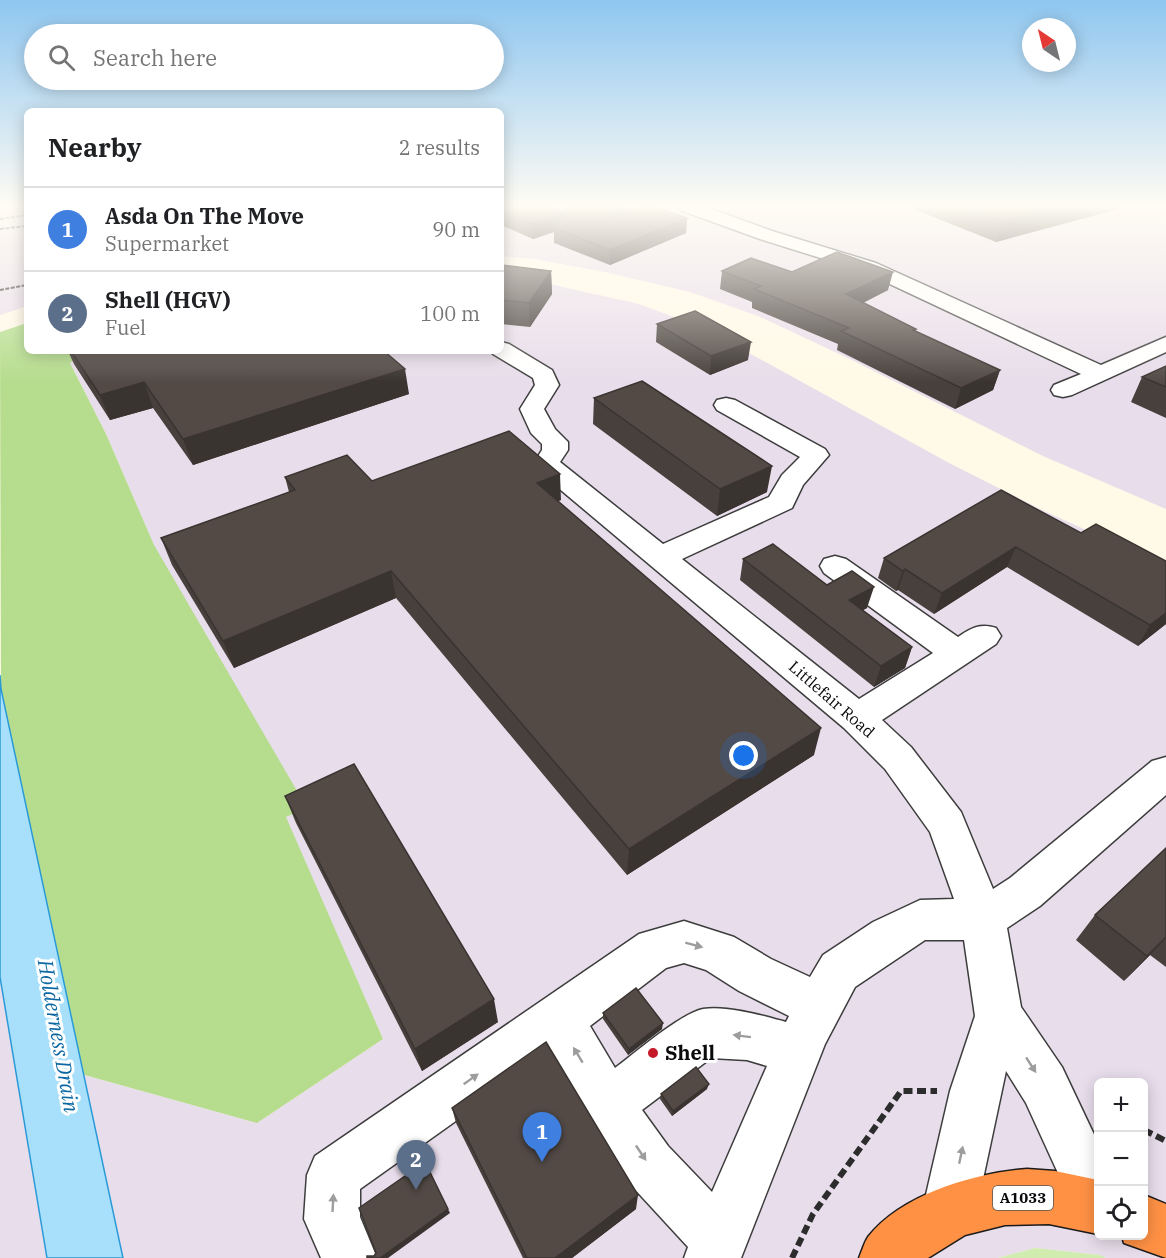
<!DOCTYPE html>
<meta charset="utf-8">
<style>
:root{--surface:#fff;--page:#f2f2f2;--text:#202124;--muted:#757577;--line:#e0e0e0;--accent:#0b8043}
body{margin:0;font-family:"IBM Plex Serif",serif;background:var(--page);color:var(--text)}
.controls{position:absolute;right:18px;bottom:18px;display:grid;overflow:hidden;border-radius:9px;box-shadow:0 3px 15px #0003}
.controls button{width:54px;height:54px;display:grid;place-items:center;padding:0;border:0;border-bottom:2px solid var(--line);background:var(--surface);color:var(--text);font:30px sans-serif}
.compass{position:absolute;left:1022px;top:18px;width:54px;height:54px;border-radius:50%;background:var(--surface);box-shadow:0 3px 15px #0003;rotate:325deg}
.you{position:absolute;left:744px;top:756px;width:21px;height:21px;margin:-15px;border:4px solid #fff;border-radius:50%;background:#1a73e8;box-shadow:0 0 0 9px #1a73e833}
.badge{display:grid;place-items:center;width:39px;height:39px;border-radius:50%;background:var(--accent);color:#fff;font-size:20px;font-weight:700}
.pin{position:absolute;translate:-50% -50px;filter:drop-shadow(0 2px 3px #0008)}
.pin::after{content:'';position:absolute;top:32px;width:21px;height:18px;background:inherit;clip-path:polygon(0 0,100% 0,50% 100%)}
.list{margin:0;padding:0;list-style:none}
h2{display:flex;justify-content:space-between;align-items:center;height:78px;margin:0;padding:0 24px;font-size:26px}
h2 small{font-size:20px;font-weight:400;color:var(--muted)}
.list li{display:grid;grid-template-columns:39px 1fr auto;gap:18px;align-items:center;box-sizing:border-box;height:84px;padding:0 24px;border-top:2px solid var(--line)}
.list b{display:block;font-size:22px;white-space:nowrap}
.list p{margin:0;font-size:20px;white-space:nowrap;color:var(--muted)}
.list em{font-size:20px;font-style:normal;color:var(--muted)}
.icon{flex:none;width:33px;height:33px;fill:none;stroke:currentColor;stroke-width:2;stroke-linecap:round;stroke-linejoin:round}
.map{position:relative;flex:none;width:1166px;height:1258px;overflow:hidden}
.search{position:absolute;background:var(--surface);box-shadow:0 3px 15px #0003;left:24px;top:24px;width:480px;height:66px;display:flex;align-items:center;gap:15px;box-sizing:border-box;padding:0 21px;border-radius:33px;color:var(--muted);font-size:22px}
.panel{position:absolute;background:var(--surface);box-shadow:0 3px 15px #0003;left:24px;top:108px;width:480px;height:246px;border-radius:9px}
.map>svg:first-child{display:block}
.industrial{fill:#e8ddeb;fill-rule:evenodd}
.green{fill:#d1ecaf}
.forest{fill:#b5dd8d}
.water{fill:#a8e0fb;stroke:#299ad7;stroke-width:1.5}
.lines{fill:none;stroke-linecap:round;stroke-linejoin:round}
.minor-casing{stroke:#3d3d3d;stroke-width:3}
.highway-casing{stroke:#1b1b1b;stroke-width:3}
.path-far1{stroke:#2c2c2c;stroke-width:2;stroke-dasharray:4 1.5;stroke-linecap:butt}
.path{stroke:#2c2c2c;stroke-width:6;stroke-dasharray:9 4.5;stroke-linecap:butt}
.minor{fill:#fff;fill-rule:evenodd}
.highway{fill:#ff9145;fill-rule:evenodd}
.wall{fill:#47403c}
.shaded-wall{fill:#3a3431}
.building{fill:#534a46;stroke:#3a3431;stroke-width:1.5}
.oneway{fill:#9d9d9d}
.poi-dot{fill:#c31929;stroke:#fff;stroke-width:2}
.labels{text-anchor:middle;stroke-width:6;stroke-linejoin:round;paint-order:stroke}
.shield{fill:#fff;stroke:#545454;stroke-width:1.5}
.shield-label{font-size:15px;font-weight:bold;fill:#0a0a0a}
.street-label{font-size:16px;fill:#0a0a0a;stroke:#fff}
.near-poi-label{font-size:20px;font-weight:bold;fill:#0a0a0a;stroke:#fff;text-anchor:start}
.near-water-label{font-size:21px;font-style:italic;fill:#0c68a3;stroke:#fff}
</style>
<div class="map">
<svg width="1166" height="1258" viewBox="0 0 1166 1258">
<rect width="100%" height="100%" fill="#fff9e7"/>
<path class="industrial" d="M0,206h27v100l-27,9z
M501,206h665v303l-123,-53 -191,-96 -94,-44 -68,-24 -85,-20 -71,-13 -33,-3z
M501,277l22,1 116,26 51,19 30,14 229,126 95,48 122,55v692h-60l-7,-3 -64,-7 -37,10h-875l-42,-184 176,49 126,-84 -98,-222 22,-9 -145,-244 -56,-130 -36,-71 5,-5 -3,-7h429zM1098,1082h46v154h-46z
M0,977l47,281h-47z"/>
<path class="green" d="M1035,1248l65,7 6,3h-108z"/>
<path class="forest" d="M27,323v28h45l3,8 -5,4 36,71 48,111 153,263 -21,9 97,222 -126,84 -176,-49 -80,-385 -1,-357z"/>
<path class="water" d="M0,675l1,14 122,569h-76l-47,-281z"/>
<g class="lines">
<defs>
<path id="minor" d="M678,206h25l69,25 104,32 225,102 65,-28v15l-94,43 -9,2 -9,-2 -3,-5 3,-5 27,-11 -219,-103 -102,-32 -80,-29z
M501,342l8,2 43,26 7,15 -15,24 11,20 13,13v8l-8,12 103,82 106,-47 13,-22 18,-18 -83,-47 -3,-5 3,-5 9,-2 9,2 90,49 4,6 -26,30 -11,23 -110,51 177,140 74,-46 -109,-80 -4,-7 4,-7 11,-3 11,3 112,78c13,-9 22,-14 38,-9l5,8 -5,8 -114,76 29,27 50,65 32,77 17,-11 142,-117 14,-4v38l-126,111 -33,22 14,79 41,60 36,76v84l-19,-8 -53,-116 -20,-32 -30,141 -8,19 -19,8 -19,-8 -8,-19 28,-121 25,-75 -11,-76h-39l-70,47 -30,57 -84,214h-57l4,-11 -58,-63 -80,-130 -190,135v28l17,41h-56l-17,-39 3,-44 8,-19 324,-222 45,-13 50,16 37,22 39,18 13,-22 50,-33 47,-22 34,-1 -24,-67 -45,-63 -41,-41 -307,-258 -4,-6 9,-14v-6l-11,-11 -11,-24 15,-24 -2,-7 -40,-24 -2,-3h10zM684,963l22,7 33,21 50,25 -3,6c-22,-6 -60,-17 -83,-13 -23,5 -68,44 -88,59l-25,-42 76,-58zM711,1058l36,2 20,6 -55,126 -44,-46 -26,-36z"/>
<path id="highway" d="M1027,1169l28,2 43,9v54l-49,-10 -44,1 -40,10 -37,23h-69c3,-7 5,-15 9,-21 34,-43 107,-64 159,-68z
M1144,1195l22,9v54l-42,-15 -2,-7h22z"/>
</defs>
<use href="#minor" class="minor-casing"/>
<use href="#highway" class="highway-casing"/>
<path class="path-far1" d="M0,219l27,-4
M0,229l27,-3
M0,290l27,-5"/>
<path class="path" d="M1144,1130l22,11
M792,1258l21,-44 88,-123h36"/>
<use href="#minor" class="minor"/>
<use href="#highway" class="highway"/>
</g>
<path class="wall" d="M501,206l63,6 63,-3 -3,4 63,5 -1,15 -76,32 -56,-22v-11l-21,7 -32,-14z
M906,206h223l-133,36z
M501,265l50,6 1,23 -22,33 -29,-3z
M722,271l70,1 96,18 -25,13 53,26 -1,2 85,39 -7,20 -38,19 -118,-59 1,-6 -86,-36v-6l-32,-13z
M657,324l91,36 -38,15 -54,-33z
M68,351h316l25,43 -216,71 -40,-57 -43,12 -36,-56z
M1166,366v52l-35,-16 11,-25z
M594,398l173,94 -50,24 -124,-92z
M285,477l87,4 189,19 -3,1 256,254 -187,120 -231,-277 -162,70 -62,-103 -11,-27 128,-46z
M1001,490l165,134 -28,22 -131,-79 -73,47 -36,-24 -2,1 -18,-13 6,-20z
M743,559l84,26 40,23 -4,2 49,37 -7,21 -31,19 -134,-107z
M285,796l213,226 -76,49 -126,-248z
M1166,848v119l-16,-12 -26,26 -48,-41 19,-25z
M603,1013l59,16 -34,26 -25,-36z
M707,1089l-35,27 -12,-17 1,-5z
M452,1108l184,101 -64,49h-49l-67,-135z"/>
<path class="shaded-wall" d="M618,206h9v3l-19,24v-15z
M1059,206h70l-133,36 7,-21z
M563,214l-9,14v4l-21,7 -1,-15z
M687,218l-1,15 -76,32v-15z
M551,271l1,23 -22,33 -1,-24z
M893,272l-5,18 -46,23 4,-19z
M751,342l-3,18 -38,15 1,-19z
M405,369l4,25 -216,71 -10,-26z
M1000,370l-7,20 -38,19 6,-21z
M144,382l9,26 -43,12 -10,-25z
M772,466l-5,26 -50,24 3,-27z
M560,474l1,26 -23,9 -1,-26z
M1016,547l-9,20 -73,47 8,-21z
M905,569l-7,21 -2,1 7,-20z
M391,571l5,27 -162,70 -11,-27z
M874,587l-7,21 -24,13 6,-21z
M1166,613v11l-28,22 12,-21z
M912,647l-7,21 -31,19 7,-21z
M821,728l-7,27 -187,120 2,-26z
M1166,938l-16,17 -26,26 23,-25z
M494,999l4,23 -76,49 -7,-22z
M663,1023l-1,6 -34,26 1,-6z
M709,1084l-2,5 -35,27 1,-5z
M638,1195l-2,14 -64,49h-17z
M448,1209l2,4 -62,45h-8z"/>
<path class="building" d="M501,206h49l14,6 4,-6h50l-10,12 36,-12h8l35,12 -77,32 -56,-22 9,-14 -31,10 -31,-13z
M965,206h94l-56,15z
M837,252l56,20 -47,22 70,35 -3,1 87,40 -39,18 -120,-57 8,-3 -95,-39 7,-3 -39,-15 29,-13 41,14z
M501,265l50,6 -22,32 -28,-3z
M695,311l56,31 -40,14 -54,-32z
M71,351h313l21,18 -222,70 -39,-57 -44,13z
M1166,366v21l-24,-10z
M642,381l130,85 -52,23 -126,-91z
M509,431l51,43 -23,9 284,245 -192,121 -238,-278 -168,70 -62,-103 134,-48 -10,-13 62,-22 25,26z
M1001,490l80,43 15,-9 70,37v52l-16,12 -134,-78 -74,46 -37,-24 -2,2 -19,-13z
M773,544l54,41 25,-14 22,16 -25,13 63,47 -31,19 -138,-107z
M354,764l140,235 -79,50 -130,-253z
M1166,848v89l-19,19 -52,-41z
M636,988l27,35 -34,26 -26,-36z
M546,1042l92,153 -83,63h-28l-75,-150z
M696,1067l13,17 -36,27 -12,-17z
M425,1162l23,47 -68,49h-13v-2h7l2,-3 -17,-45z"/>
<defs><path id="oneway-solid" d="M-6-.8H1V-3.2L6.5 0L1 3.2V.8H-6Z" transform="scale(1.5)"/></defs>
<g class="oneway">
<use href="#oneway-solid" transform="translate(694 945) rotate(15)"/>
<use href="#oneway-solid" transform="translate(742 1036) rotate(-173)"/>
<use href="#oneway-solid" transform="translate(578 1055) rotate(-121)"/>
<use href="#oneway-solid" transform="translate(1031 1065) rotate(57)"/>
<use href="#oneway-solid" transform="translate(471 1079) rotate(-35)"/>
<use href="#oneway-solid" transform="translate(641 1153) rotate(56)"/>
<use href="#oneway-solid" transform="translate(961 1155) rotate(-78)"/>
<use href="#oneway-solid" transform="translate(333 1203) rotate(-87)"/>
</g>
<linearGradient id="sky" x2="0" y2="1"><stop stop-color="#8ec6f0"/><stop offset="0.54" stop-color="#fffcf4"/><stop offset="1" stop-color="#fffcf4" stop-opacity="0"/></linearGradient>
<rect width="1166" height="382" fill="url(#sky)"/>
<circle class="poi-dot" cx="653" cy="1053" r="6"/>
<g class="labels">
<rect class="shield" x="993" y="1186" width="60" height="24" rx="4.5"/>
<g class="shield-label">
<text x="1023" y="1203">A1033</text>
</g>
<g class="street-label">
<text transform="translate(832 699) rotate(41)" y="6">Littlefair Road</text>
</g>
<g class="near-poi-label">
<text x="665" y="1060">Shell</text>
</g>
<g class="near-water-label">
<text transform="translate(58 1036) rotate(80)" y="7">Holderness Drain</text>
</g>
</g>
</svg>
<div class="controls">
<button>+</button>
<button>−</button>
<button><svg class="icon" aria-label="locate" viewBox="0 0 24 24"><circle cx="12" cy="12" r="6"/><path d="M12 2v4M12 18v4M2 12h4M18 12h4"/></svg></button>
</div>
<svg class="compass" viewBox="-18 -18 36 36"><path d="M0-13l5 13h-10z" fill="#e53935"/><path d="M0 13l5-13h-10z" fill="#757577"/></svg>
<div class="you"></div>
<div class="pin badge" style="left:542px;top:1162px;background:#3f7fe0">1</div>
<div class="pin badge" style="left:416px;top:1190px;background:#5c6f8a">2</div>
<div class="search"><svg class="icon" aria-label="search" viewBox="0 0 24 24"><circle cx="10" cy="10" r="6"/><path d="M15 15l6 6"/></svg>Search here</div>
<section class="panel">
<h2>Nearby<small>2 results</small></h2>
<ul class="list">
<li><span class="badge" style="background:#3f7fe0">1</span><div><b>Asda On The Move</b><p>Supermarket</p></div><em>90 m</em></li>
<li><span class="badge" style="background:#5c6f8a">2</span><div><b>Shell (HGV)</b><p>Fuel</p></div><em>100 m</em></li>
</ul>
</section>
</div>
